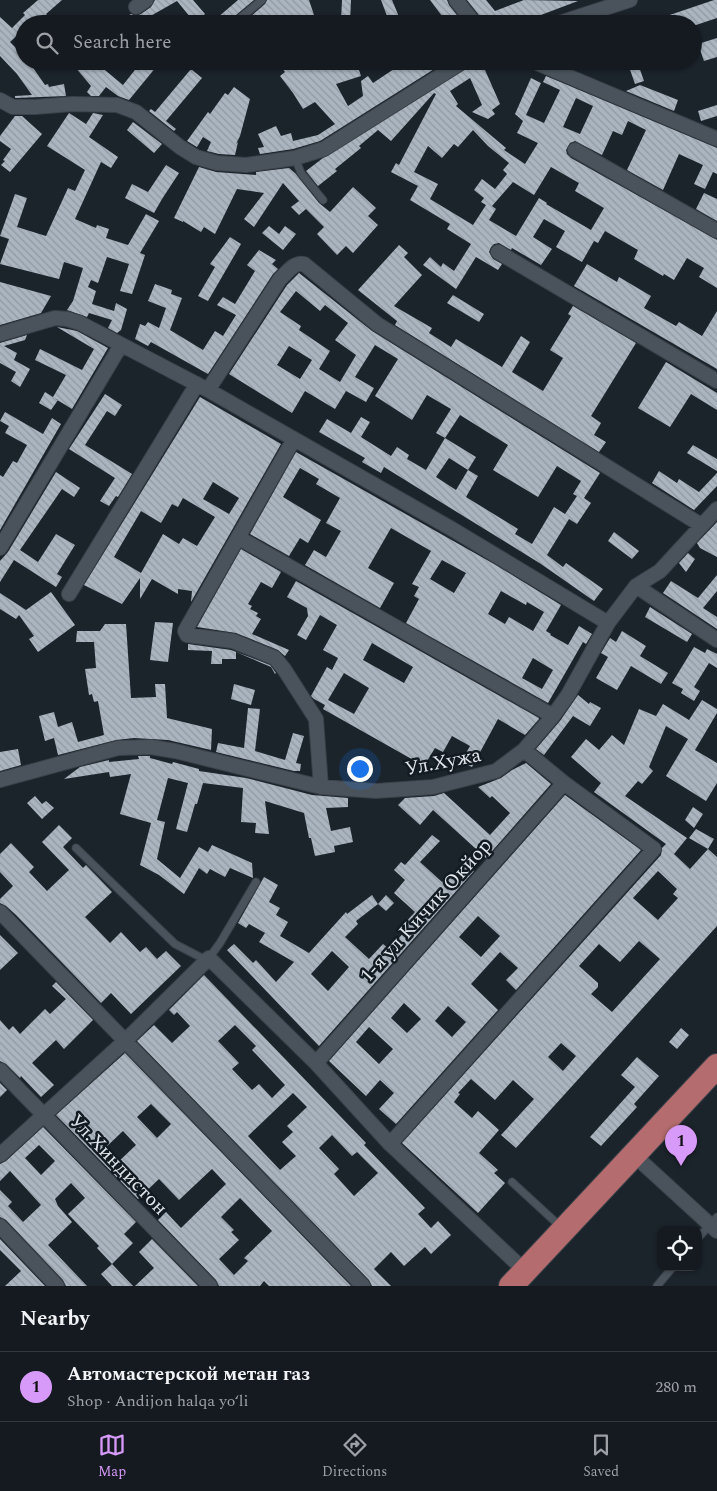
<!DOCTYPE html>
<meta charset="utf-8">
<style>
:root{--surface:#141a20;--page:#21272d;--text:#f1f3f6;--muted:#9da1a5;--line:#33383e;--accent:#d89af8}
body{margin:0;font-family:Spectral,serif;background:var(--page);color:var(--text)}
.controls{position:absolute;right:15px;bottom:15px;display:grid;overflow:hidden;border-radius:10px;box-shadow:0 1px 4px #0004}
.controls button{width:45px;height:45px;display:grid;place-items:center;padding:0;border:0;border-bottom:1px solid var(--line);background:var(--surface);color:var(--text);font:25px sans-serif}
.you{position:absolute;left:359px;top:768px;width:18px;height:18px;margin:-12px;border:4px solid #fff;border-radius:50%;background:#1a73e8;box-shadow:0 0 0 8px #1a73e833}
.badge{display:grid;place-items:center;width:32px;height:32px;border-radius:50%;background:var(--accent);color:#111;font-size:16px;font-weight:700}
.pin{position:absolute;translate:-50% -41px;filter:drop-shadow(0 1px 2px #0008)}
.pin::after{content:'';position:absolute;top:26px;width:18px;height:15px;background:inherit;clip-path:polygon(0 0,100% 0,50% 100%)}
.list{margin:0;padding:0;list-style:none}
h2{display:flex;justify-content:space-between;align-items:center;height:65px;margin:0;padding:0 20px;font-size:21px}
h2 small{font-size:16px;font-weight:400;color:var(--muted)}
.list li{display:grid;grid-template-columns:32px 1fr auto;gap:15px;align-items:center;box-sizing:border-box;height:70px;padding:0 20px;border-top:1px solid var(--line)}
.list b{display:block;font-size:19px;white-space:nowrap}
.list p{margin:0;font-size:16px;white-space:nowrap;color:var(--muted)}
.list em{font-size:16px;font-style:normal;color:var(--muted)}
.icon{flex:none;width:28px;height:28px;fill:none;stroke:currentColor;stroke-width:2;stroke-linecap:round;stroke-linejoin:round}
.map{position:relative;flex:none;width:717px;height:1286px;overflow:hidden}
.search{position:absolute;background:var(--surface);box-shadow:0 1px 4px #0004;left:15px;right:15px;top:15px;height:55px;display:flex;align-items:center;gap:12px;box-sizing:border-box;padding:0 18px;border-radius:28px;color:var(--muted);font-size:19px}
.sheet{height:135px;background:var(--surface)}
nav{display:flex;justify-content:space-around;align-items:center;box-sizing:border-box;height:70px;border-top:1px solid var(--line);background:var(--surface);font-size:14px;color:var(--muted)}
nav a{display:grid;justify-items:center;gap:2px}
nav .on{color:var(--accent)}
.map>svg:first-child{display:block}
.building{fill:url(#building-back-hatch);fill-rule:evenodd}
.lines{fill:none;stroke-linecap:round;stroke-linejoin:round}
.service-casing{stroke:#3a4048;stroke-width:9}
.minor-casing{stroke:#3a4048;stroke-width:16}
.trunk-casing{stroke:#3a4048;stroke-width:26}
.service{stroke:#4a535c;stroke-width:7}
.minor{stroke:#4a535c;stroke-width:14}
.trunk{stroke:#b46c6e;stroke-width:24}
.labels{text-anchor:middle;stroke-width:5;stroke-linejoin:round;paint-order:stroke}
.street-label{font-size:20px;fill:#e0e6eb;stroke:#121a22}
</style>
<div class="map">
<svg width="717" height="1286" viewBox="0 0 717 1286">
<defs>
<pattern id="building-back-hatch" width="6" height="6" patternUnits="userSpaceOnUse" patternTransform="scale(1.25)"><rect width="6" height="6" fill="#abb5c0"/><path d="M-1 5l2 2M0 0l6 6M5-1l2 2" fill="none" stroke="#9199a2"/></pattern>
</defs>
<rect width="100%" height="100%" fill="#1b232b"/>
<path class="building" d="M38,0h24l-16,14 8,10h-30v5l-14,13 14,14v5l5,1 16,23 3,-1 1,3 15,-3 2,12 -51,2v-2l17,-1 -15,-21 -17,-18v-39l12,11 13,-13 -2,-2z
M155,0h38l12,14 -10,9 -18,-22 -30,17 3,6h-36l17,-10 5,2 5,-2 10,-7z
M238,0h16l-24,20 -2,4h-18z
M267,0h42l8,24h-43l-6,-9 -10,9h-16l23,-20z
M342,0h9l-1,22 -9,-1z
M381,0h11l10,24h-12z
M430,0h17l2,5 15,19h-16z
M467,0h19l9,11 29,-11 54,1 -61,23h-33l-2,-5z
M714,0h3v18l-24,8v-2h-44v-2z
M717,38v19l-13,4 -6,-17z
M70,61h24l29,24 19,-24h19l-32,39 -11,-4 -12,-9 -7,9h-8l-4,-4 4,-6z
M291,61h65l5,15 -25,8 12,22 15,-10 -2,-15 7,-5 5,7 33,-22h41l-127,80 -27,8 -33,5 -2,-6 6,-1 -6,-13 18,-8 5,10 10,-3 2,8 25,-6 17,-11 -20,-22 -12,7 -10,-16 -13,-17 5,-4 -3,-4z
M478,61h3l19,43 -8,6 3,4 -7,5 -16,-7 10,-7 -12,-27 -20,13 8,13 -2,2 50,42 -2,2 21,14 13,-21 -21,-10 6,-12 -8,-7 16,-36 10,5 -15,32 18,8 16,-33 -17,-8 3,-6 171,72v26l-4,-2 -8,17 -11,-5 9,-19 -24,-11 -16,36 -36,-20 19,-40 -18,-9 -6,14 -9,-4 -11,24 -27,-14 -5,2 -4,7 1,4 4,4 146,82v48l-18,-11 5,-9 -17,-10 -13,22 -10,-6 -1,2 -29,-17 4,-9 -33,-19 -7,12 -4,-2 -12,21 -26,-15 9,-16 -21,-12 -11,18 19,12 -11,16 -29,-17 -1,2 -12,-7 -5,1 -3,3 -2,5 4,7 9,5 -4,6 -22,-13 -20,32 -33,-24 7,-8 11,10 2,-4 11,8 17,-27 -24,-15 3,-5 -40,-24 8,-14 -27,-14 5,-9 3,2 37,-71 -2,-1 -43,48 -13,-11 -19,16 2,2 -26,21 2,2 -19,15 -12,-15 17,-13zM576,98l17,8 -13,28 -17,-7zM473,130l15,16 21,17 -6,7 4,4 -12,15 -13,-10 -8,11 10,8 -3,4 5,3 -13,20 -43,-26 8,-15 -24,-12 14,-26 14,12 12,-14 4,3zM551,167l28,16 -4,8 29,17 -13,22 -45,-26 1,-1 -8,-5 -23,38 -27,-16 7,-11 -4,-3 21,-24 21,13z
M627,61h10l7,20 -9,3z
M191,69l11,9 -36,43 10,8 -2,2 -25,-20 2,-2 4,3z
M640,85l38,15 -4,11 -48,-20z
M234,87l16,12 -10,37 -4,8 2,-2 -3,13 -16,-1 -12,-3 4,-9 -8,-5 -6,10 -10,-6 21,-29 2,2 15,-21 3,2z
M717,105v11l-16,5 -3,-10z
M69,113l17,11 7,-11 10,2 -14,22 29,20 -7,11 -10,-6 -26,57 21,9 1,-3 12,4 -3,9 22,7 18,-31 13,7 -19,32 5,2 -13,39 -12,-3 9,-27 -22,-7 -9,26 -7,-3 -3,7 8,4 -4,13 22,7 2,-8 11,6 -6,21 -4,3 -9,-5 4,-8 -23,-7 -2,4 -20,-7 6,-9 10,-33 -19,-6 -5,17 -59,-15 9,-25 -9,-3 15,-42 12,4 -10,29 29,9 22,-48 7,3 10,-21 -38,-24z
M15,116h7l20,18 -32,38 -9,-7 4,-4 -2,-1 8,-11 -11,-8v-5z
M133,122l29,22 -8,9 -27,-23z
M166,165l13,8 -17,26 -8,14 -29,-15 7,-14 16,8z
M199,167l17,5 40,3v-3l33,-4 6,5 24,30 11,9 23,-25 23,21 -8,8 10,9 -25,28 -7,-7 -9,9 -20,-21 7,-7 -18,-18 -7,6 -8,-8 8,-6 -16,-18 -29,44 -10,-8 20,-26 -27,-4 -22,45 -11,-7 -3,5 -18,-11v1l-9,-4z
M704,193l13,6v22l-21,-12z
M269,226l10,8 6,-8 11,8 -13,16 -21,-17z
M230,237l11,7 -33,57 -10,-5 17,-29 -5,-3z
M399,245l9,8 -4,4 18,18 -28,31 38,22 -3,5 22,14 5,-8 46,28 19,-31 9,6 -18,30 31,19 20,-33 -13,-8 21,-34 -3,-2 5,-8 63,37 -45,73 10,7 -7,12 12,7 -7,10 -204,-127 2,-4 -39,-31z
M259,250l17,10 -4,4 6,5 -5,5 -65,100 -57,-32 -3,4 -13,-7 5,-15 5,2 3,-4 11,6 7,-20 -18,-7 7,-17 17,6 -1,4 11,4 -12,32 33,20 12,-19 8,5 13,-21 -19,-10 6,-8 12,7 20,-33 -8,-6z
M587,264l30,18 2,-5 32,19 -7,12 32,18 3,-4 23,14 15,-25v58l-143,-83z
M299,273l73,58 228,142 -16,25 7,5 -14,21 -8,-5 -22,36 16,12 3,-4 37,26 -9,12 -53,-37 -157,-97 -3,6 -19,-11 3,-4 -46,-26 8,-13 24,14 10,-16 9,5 -9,15 30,19 6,-9 12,8 -2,4 19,11 19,-32 -9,-5 15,-24 -24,-14 -15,25 -37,-24 23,-37 -23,-14 -20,32 19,11 -8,14 -20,-11 -11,18 -30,-18 -13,22 -63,-39 58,-89zM296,291l24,20 5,-6 23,18 -13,17 21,15 -16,27 -21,-13 11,-18 -31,-21 2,-4 -21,-14zM289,346l23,14 -12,19 -23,-14zM460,415l48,30 -15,25 45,27 19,-31 24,15 -8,13 4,2 -12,18 -11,-7 -22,37 -17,-10 3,-5 -52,-32 12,-21 -10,-6 8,-13 -31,-19zM449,458l19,12 -12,20 -20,-13z
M0,282l51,14 -10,17 -41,12z
M453,295l31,19 -5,8 -32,-19z
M57,327l20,4 31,17 -36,61 -18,-11 4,2 -7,10 -12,-7 6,-11 8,5 13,-22 -31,-15 5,-11 42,21 12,-21z
M27,335l-2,5 -21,6 13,7 -3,7 16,9 -10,18 -9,-6 5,-9 -16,-9v-20z
M666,362l51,31v17l-26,-16 -21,33 -32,-19z
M105,394l17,11 -7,11 -8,-5 -22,34 47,29 -14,23 -2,-1 -7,10 -9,-5 15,-23 -46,-29z
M200,397l81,47 -90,158 1,-11 -14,-2v5l-26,-15 -12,20v-21l-18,26 -38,-19zM213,482l26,16 -10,16 -26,-15zM183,498l32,19 -18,29 -14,-8 -4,6 -16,-10 -22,39 -27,-16 27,-46 20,12 11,-19 6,3z
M5,412l38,22 9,-16 9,6 -61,106v-55l3,2 10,-16 4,2 10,-18 -22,-12 4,-7 -9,-5z
M693,445l24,14v12l-30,-18z
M296,452l198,112 67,41 -15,26 5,3 -1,1 18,10 11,-19 13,8 -6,10 -3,-2 -35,61 -142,-80 13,-24 -5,-3 5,-9 -7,-3 19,-33 -40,-23 -23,40 26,15 -14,25 -75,-43 9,-15 12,7 15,-26 -15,-8 14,-25 -24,-14 3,-5 -19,-11 -17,29 38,23 -13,23 -8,-5 -11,18 -39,-22zM442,560l24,13 -12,20 -24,-14zM501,591l25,14 1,-3 17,10 -11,19 -24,-14 -4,7 -17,-10zM533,658l20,12 -11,19 -20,-11z
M659,471l18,12 2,-4 20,13 18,-19v13l-23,24 -42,-27z
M56,472l24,16 -6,9 -12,-8 -42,61 18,12 18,-28 19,11 -18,29 5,3 -6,10 -42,-27 -14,22v-21l8,-9z
M717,522v35l-17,-9 -3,-5z
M614,532l25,19 -7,8 -24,-18z
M241,549l40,23 -9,16 -11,-6 -13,22 4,2 -2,3 8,4 -2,3 5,3 -9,15 37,16 -4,6 -7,-6 -42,-17 -39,-6z
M688,553l7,6 -9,13 -7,-9z
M717,575v16l-14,17 14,9v12l-54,-36 8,-12 27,17z
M296,581l243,137v1l-14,16 -27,-16 -26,48 -11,-5 9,-16 -18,-10 -9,16 -8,-4 -11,18 -101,-57 2,-4 -11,-6 -3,-3 16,-29 5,3 6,-12 -15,-8 14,-25 -17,-10 -14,25 -9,-5 11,-19 -1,-8 -20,-11zM372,643l41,24 -9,16 -41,-23zM344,673l25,15 -15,26 -26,-14z
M51,592l24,33 -37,27 -9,-13 5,-3 -15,-21 -3,4 -16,-10v-16l26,17z
M650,607l42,27 -5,8 -42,-25z
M155,622l18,1 -5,39 -18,-2z
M105,624h21l5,74 25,-1 -1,-13h10l2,34 45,11 -1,21 -43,-10 -34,-2 -18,2 -58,15 -4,-17 -9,3 -6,-25 15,-4 4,15 14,-5 6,20 26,-7 -6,-34 -4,1 -2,-8 -3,1 -4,-26 11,-1 -2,-26h-18l1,-11h23z
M622,631l24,15 -6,10 28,17 -7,11 -30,-18 -14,24 -21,-12 12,-21 -7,-4 9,-15 6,4z
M188,644l43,6 39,15 6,8 -1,1 -4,-7 -35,-15v7h-14v5h-11l1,-13 -24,-1z
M694,647l11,6 2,-4 10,5v14l-8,-5 -15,24 6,4 -6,10 -13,-8 2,-4 -11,-6z
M234,684l21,6 -4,15 -20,-6z
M578,695l11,9 1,-2 11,6 -11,18 -17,-10 -29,39 -8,-6 24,-28z
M702,700l15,9v4l-22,37 22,13v20l-11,18 -40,-25 22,-37 -22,-13 -17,41 4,4 -11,13 -4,-3 -13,15 62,42 -13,16 16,15 18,-20 -19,-11 7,-9 18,10 -6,10 9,8v69l-201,222 -15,-13 33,-36 -21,-19 -18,20 -24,-21 -13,14 2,1 -6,8 18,16 6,-7 21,19 -20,23 19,17 -4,3 11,10 -27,30 -76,-70 259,-288 1,-7 4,-4 -72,-52 7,-9 -30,-26 15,-18 13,11 13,-15 12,10 15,-36 17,7 7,-12 26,16zM658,871l19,18 -4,5 5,4 -20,22 -25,-22zM639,941l21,18 -48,53 -21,-18 7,-7v-4l-19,-17 20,-22 21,18zM561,1043l15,13 -13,15 -15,-14z
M248,708l12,1 -5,42 30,9 8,-27 11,3 -8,27 5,1 -1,7h-6l-78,-19 2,-9 26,5z
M18,749l3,16 -21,6v-19z
M138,756h12v2l22,6 1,-2 26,7v2l47,7 66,17 36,3v9l-22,1 5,23 19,-4 3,15 -19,4 1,6 -20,4 -4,-18h-2l-5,-25 -39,-12 4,33 -14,-1 1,-10 -15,-1 2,-34 -40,-5 -6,21h-2l-8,28 -11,-3 12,-46 -20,-5 -11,42 8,2 -8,37 23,19 19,-31 9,5 4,-7 40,18 1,15 -23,-10 -5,9 -15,-8 -3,5 -8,-6 -15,26 -25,-19 -19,-10 11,-42 -31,-9 11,-40 -21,3 -1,-5 -45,7 16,-12 29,-7v2l30,-3z
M526,763l25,21 -65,74 -53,-48 -13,15 -22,-20 7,-7 29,-2 10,-3 46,42 20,-22 -18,-17 -2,2 -12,-11 23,-9 11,-8z
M565,795l76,55 -125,140 -10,-10 12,-12 -18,-16 -29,32 27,26 -102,114 -17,-15 15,-16 -14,-13 -14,16 -37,-35zM478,916l22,20 -19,21 -22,-20zM404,1003l17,16 -14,14 -16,-15zM448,1006l18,16 -14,15 -17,-16zM369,1027l24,22 -14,15 -23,-22z
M35,796l7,8 4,-3 8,7 -12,11 -15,-16z
M693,807l10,7 -9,14 -9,-8z
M59,825l13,13 -9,9 20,21 3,-3 26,27 -27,25 25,26 11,-11 19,20 6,-5 11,12 9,-8 15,15 -50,48 -20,-21 -10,10 -85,-88 -10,-9 -6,-3v-4l13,-13 -13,-14v-18l11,-11 23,24 -5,5 18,19 22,-21 -27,-28z
M432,835l8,6 -20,21 22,20 7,-7 4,4 13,-15 8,7 -155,175 -92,-96 7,-6 19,19 3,-3 20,22 18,-20 -35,-20 6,-9 -16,-9 -3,4 -8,-5 26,-46 14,8 -9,17 11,6 -4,7 12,7 -8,14 29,17 37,-41 1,2 25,-19 6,9 -22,17 2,3 -13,13 24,22 14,-15 6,5 18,-20 -4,-4 12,-13 -21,-19 11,-13 -11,-10 7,-8 4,3zM332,951l17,16 -21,24 -17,-17z
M386,895l8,8 -8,8 -8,-7z
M0,935l18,18 -18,17z
M204,975l162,168 -2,2 61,63 -7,6 13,14 7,-7 13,14 -20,19 -6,-7 -21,19 -13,-14 -17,17 17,17h-19l-3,-6 -232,-239 17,-16 18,18 18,-17 -13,-14 -3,3 -5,-5zM235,1025l21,21 -4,4 33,35 -13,13 -13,-14 -7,6 -20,-21 7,-6 -21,-22zM293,1093l14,14 -20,19 6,6 -11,10 14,14 -16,14 -32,-34zM332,1135l20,21 5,-4 21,21 -24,23 -20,-22 5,-5 -20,-21z
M56,982l37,38 -29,29 -8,-9 -24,23 22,22 -13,12 -20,-21 -1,2 -14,-14 -6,-3v-41l9,10 4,-4 7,8 25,-25 5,5 16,-15 -14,-13z
M681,1028l8,7 -12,14 -8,-7z
M125,1053l226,233h-82l-5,-5 -4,5h-41l-3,-6 -58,-60 8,-8 15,16 45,-44 -14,-15 -33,31 -20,-21 -21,20 -82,-84zM151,1104l20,20 -14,14 -20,-21zM123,1131l13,14 -20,19 -13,-14zM240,1198l32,33 -28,27 4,3 -14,14 -15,-16 20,-19 -8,-8 3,-2 -13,-13z
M637,1057l22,19 -25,28 3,3 -36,39 -11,-9 45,-50 -14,-12z
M0,1083l7,7 -7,7z
M43,1127l93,95 -12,12 9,9 -21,21 -15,-16 2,-2 -31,-32 17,-16 -14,-15 -16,16 3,7 14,16 -24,23 39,41h-21l-3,-6 -57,-60 -6,-3v-27l12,12 -4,4 15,16 18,-17 -31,-34 -10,10v-17l6,-3zM39,1145l16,16 -14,14 -16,-17z
M0,1239l45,47h-40l16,-15 -21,-21z
M152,1239l46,47h-63l19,-18 -15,-16z
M112,1264l21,22h-21l-11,-12z"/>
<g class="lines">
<defs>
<path id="service" d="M233,24l29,-24
M295,158l6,15 22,27
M76,848l99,96 27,14h7l11,-15 36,-61
M512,1182l50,46
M698,1238l19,-21
M657,1286l16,-19"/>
<path id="minor" d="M456,0l19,24
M136,7l10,-7
M556,24l74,-24
M532,61l185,78
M0,100l13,7h22l37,-3 45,1 19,7 44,35 16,10 21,6 29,2 49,-7 29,-9 140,-88
M575,150l142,81
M498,252l219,129
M0,334l55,-16 12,1 13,4 128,67 244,139 156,94
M208,390l72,-111c7,-6 13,-17 24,-15l73,60 324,201
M294,439l-109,192 2,4 46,6 42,17 9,11 32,50 5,68
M239,538l314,178
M0,548l121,-203
M636,586l81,54
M69,594l128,-210
M0,780l118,-32 33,-1 24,4 146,36 55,4 57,-4 63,-16 28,-21 29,-34 15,-21 40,-72 28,-37 24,-15 57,-62
M0,912l363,374
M316,1063l248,-280
M0,1070l210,216
M390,1144l264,-295 -90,-66 -40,-33
M0,1155l125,-114 84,-83 107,105 74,81 135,127
M635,1156l82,75
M0,1226l57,60"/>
<path id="trunk" d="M511,1286l206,-220"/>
</defs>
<use href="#service" class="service-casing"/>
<use href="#minor" class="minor-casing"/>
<use href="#trunk" class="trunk-casing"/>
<use href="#service" class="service"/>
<use href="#minor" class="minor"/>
<use href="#trunk" class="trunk"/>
</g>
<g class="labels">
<g class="street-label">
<text transform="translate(443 761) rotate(-11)" y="7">Ул.Хужа</text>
<text transform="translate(425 910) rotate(-48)" y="7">1-я ул Кичик Окйор</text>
<text transform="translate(119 1164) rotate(46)" y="7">Ул.Хиндистон</text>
</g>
</g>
</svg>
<div class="controls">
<button><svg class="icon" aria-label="locate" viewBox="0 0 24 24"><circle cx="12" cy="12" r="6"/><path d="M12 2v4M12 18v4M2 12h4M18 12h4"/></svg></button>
</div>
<div class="you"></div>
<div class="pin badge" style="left:681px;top:1166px">1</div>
<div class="search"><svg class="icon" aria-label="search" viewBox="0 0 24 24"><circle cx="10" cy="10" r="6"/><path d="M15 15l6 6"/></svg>Search here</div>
</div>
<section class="sheet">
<h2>Nearby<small></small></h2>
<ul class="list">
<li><span class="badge">1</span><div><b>Автомастерской метан газ</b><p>Shop · Andijon halqa yo‘li</p></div><em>280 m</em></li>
</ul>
</section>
<nav>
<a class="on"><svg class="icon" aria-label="map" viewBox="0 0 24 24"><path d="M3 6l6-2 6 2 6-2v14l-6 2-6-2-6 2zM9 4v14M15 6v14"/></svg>Map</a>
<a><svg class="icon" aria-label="directions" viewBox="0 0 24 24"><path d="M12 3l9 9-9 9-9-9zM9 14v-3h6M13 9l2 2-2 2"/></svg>Directions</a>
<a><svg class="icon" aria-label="saved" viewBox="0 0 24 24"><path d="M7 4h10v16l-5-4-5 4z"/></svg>Saved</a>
</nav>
